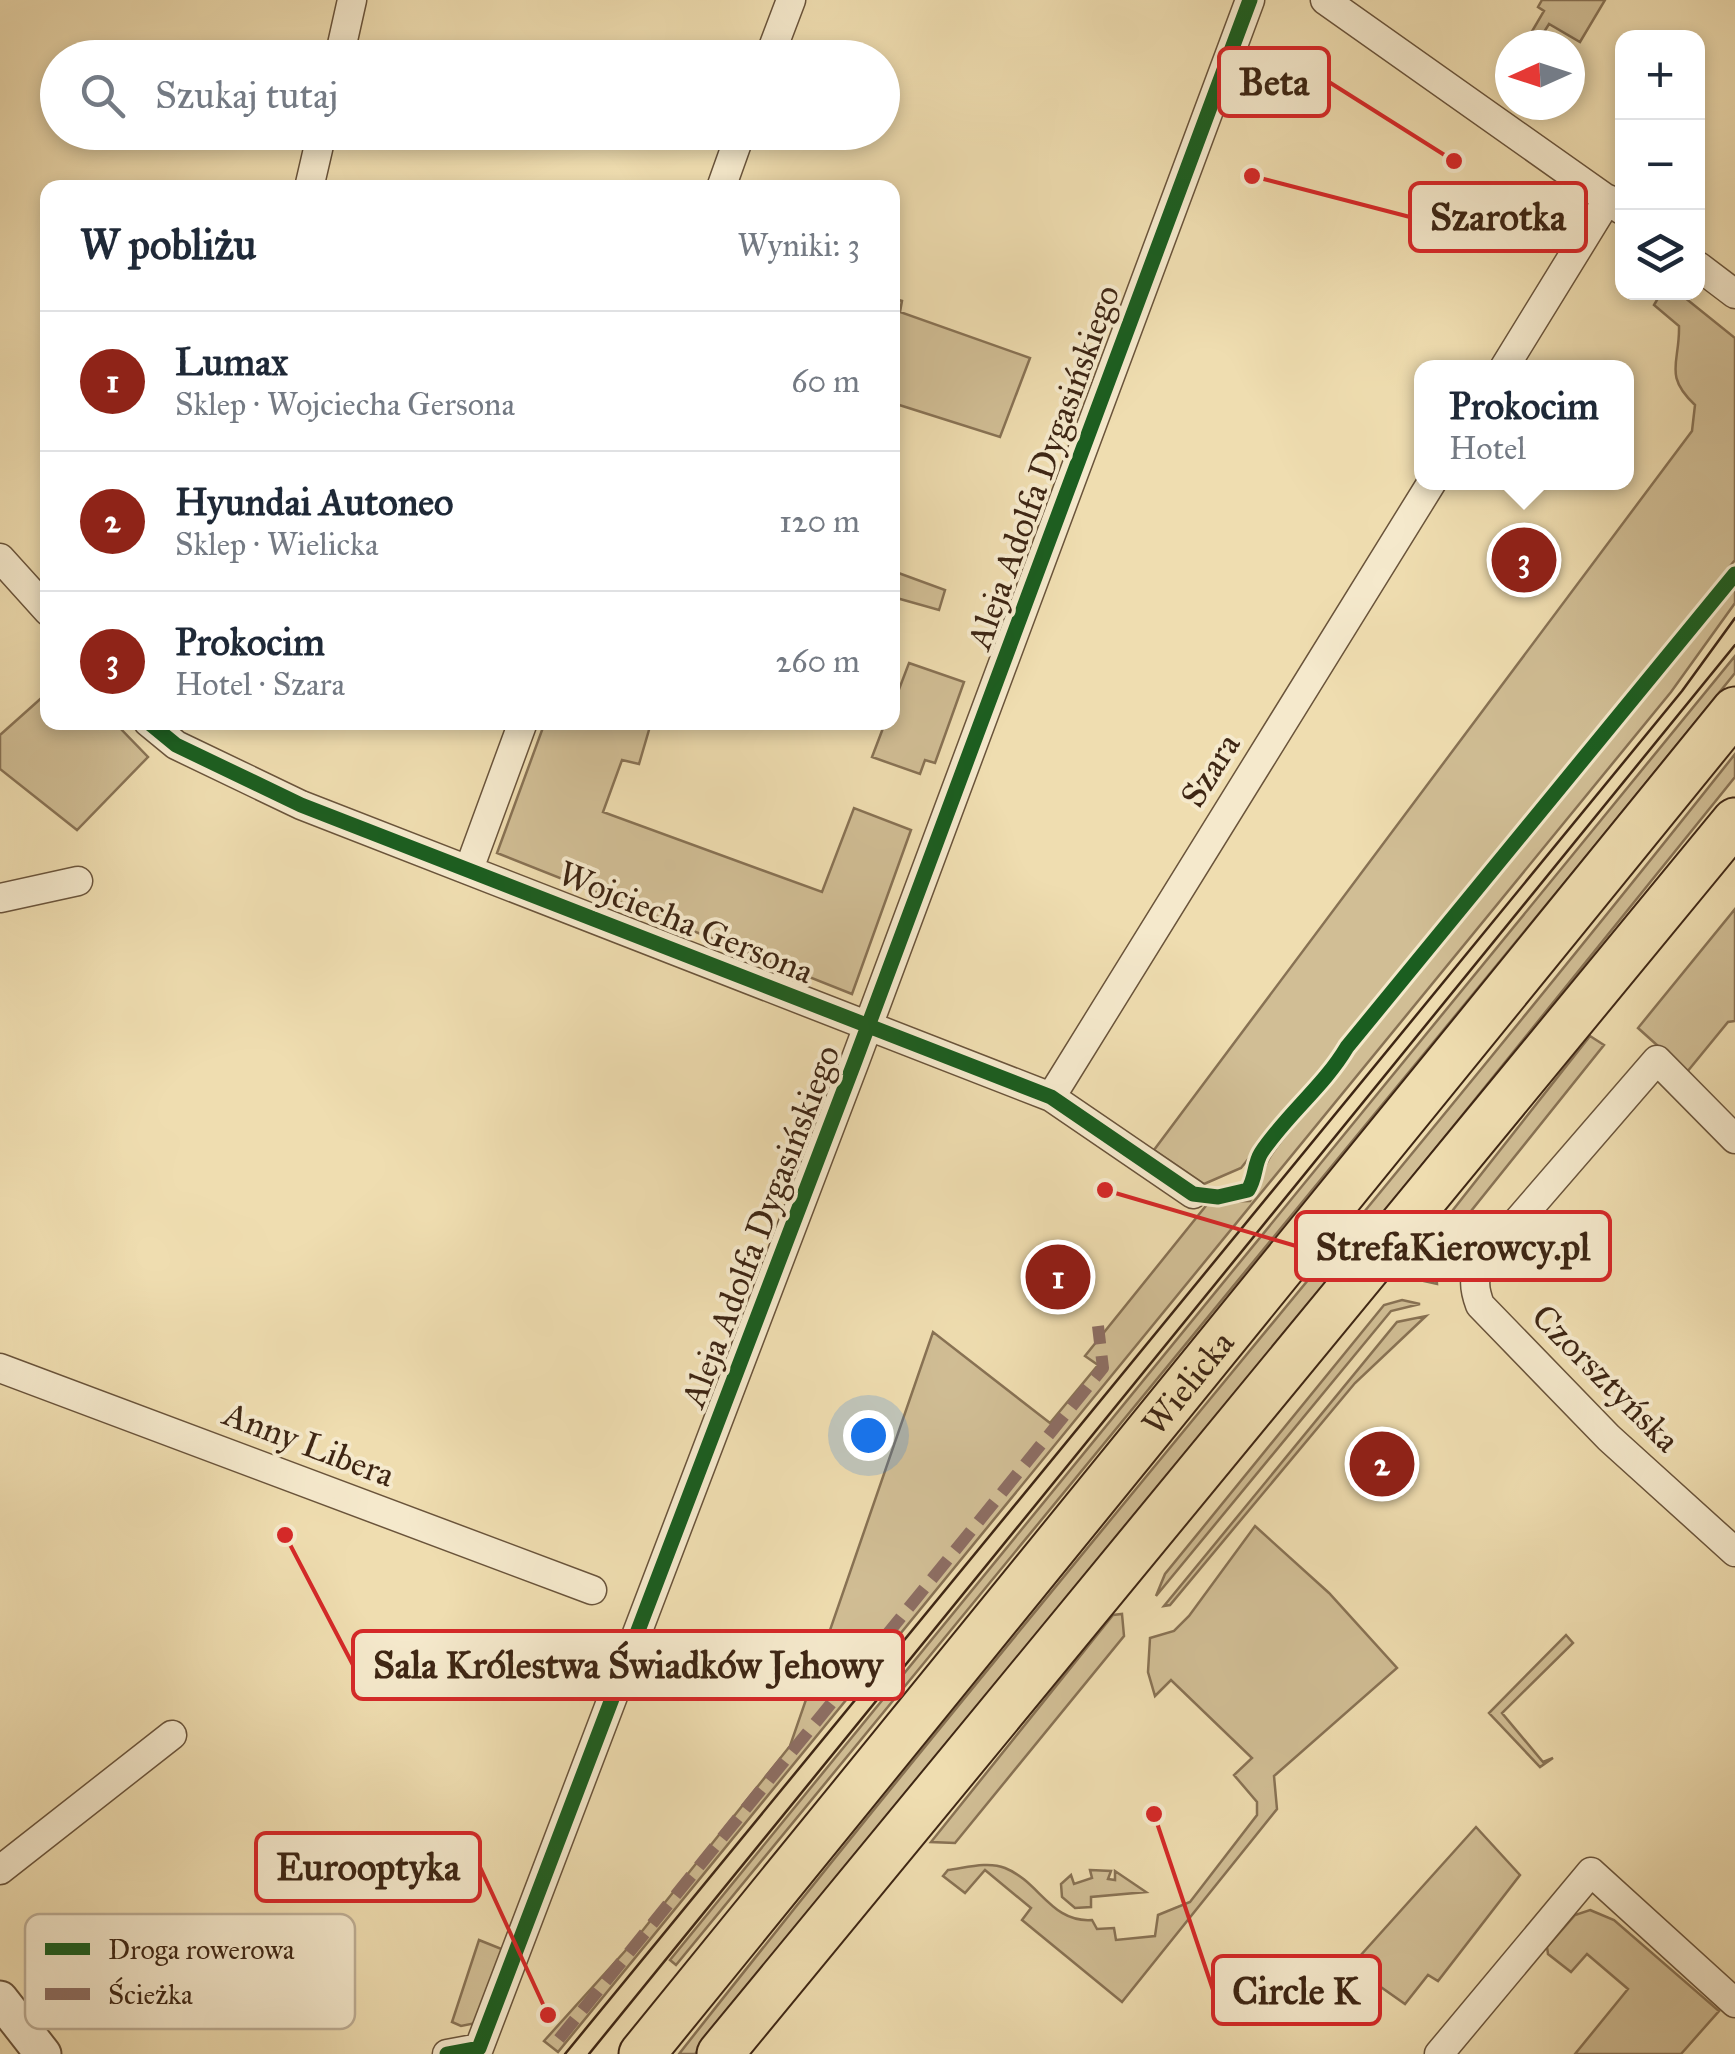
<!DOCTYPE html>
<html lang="pl">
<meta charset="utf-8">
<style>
:root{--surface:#fff;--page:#f6f6f7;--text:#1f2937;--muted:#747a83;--line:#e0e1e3;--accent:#8f2418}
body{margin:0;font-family:"IM FELL Great Primer",serif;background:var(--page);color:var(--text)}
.controls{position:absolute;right:30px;top:30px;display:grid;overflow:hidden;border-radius:20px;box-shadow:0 5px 15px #0003}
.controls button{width:90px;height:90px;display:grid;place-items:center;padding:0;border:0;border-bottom:2px solid var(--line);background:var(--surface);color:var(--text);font:50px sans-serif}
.compass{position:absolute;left:1495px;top:30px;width:90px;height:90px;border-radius:50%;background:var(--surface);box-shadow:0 5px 15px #0003;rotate:267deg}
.you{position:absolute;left:868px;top:1435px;width:35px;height:35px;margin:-25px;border:8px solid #fff;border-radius:50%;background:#1a73e8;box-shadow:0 0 0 15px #1a73e833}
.badge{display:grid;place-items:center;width:65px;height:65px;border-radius:50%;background:var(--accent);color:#fff;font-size:32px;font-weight:700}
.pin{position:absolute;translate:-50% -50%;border:5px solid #fff;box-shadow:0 2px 10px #0006}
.popup{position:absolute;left:1414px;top:360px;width:220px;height:130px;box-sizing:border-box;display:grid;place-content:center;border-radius:20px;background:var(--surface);filter:drop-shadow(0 2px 8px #0005);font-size:32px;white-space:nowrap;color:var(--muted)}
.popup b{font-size:38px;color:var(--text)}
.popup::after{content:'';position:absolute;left:50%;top:100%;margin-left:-20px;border:20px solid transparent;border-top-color:var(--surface)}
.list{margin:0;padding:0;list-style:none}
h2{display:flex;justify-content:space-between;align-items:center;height:130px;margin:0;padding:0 40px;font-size:42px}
h2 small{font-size:32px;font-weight:400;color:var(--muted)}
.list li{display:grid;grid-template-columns:65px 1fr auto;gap:30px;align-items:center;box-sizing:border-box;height:140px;padding:0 40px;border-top:2px solid var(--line)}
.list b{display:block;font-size:38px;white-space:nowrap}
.list p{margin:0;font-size:32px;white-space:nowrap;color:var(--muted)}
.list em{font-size:32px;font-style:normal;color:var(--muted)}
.icon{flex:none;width:55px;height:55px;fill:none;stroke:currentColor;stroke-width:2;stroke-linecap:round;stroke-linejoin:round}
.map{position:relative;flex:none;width:1735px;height:2054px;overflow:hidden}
.search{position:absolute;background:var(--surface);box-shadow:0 5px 15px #0003;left:40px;top:40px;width:860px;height:110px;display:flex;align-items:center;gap:25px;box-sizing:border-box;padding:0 35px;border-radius:55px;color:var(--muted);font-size:38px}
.panel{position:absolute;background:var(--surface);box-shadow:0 5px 15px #0003;left:40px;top:180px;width:860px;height:550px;border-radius:20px}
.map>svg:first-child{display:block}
.green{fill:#d1be95;stroke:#887254;stroke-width:2.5}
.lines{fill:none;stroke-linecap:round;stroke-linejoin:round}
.minor-casing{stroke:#6a543b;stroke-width:31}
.tertiary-casing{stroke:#6a543b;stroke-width:39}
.primary-casing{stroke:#3e2614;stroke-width:49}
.minor{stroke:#f5e9cc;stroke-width:28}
.tertiary{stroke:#f5e9cc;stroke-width:35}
.primary{stroke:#efddb0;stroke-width:45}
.tram{stroke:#3e2614;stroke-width:2.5}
.quiet{stroke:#8d6e63;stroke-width:12;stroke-dasharray:25 12;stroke-linecap:butt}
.cycleway-casing{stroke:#f5e9cc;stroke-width:21}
.cycleway{stroke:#1b5e20;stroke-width:15}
.labels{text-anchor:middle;stroke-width:8;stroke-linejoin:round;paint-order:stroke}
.street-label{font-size:35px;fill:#3e2614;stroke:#f5e9cc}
.key{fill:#f5e9cc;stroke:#beae95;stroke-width:2.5}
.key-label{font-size:28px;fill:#3e2614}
.leader{fill:none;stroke:#d62828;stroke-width:4}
.callout-dot{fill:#d62828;stroke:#f5e9cc;stroke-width:4}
.callout{fill:#f5e9cc;stroke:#d62828;stroke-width:4}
.callout-label{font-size:38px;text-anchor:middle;font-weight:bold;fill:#3e2614}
</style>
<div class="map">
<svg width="1735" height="2054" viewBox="0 0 1735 2054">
<rect width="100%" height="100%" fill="#efddb0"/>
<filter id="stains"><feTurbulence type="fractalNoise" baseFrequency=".002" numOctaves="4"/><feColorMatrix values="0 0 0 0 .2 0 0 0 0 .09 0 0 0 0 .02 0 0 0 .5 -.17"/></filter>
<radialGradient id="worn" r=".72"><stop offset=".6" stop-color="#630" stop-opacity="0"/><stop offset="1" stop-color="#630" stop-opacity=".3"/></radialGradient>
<path class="green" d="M1542,0h63l-25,42 -31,-18 -13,21h-12l20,-34 -6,-4z
M1661,293h18l56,45v222l-494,608 -37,16 -50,-34 538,-719 3,-26c-32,-30 -15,-42 -16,-79l-25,-21z
M892,298l10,3 -2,11 130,46 -30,79 -107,-34z
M893,571l52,19 -6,20 -46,-13z
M1735,582v21l-64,89 -1113,1360 -14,-11 91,-101 155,-194 143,-414 117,91 48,-58 -13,-9 124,-154 41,-1c9,-16 13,-36 24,-50 25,-35 57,-64 80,-100z
M1735,656v17l-138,170 -921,1122 -6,-5z
M909,663l55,19 -29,81 -10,-3 -5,14 -48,-17 13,-34 7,-1 1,-17z
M47,693l1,29 67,1 33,34 -71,73 -77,-61v-34z
M545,722l106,1 -12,41 -17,-4 -19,52 219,80 32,-84 57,22 -59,164 -355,-141z
M1735,754v23l-546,677 -494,600h-16c345,-439 709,-862 1056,-1300z
M1735,909v112l-7,1 -41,50 -49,-44z
M1590,1036l14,9 -169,211 2,28 -36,-8z
M1402,1300l18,4 -29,7 -235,285 9,-22 219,-269z
M1426,1316l-71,67 -185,222 -6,1 233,-284z
M1255,1526l74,67 68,75 -123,108 3,33 -155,193 -100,-82 9,-12 -46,-38 -20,23 -22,-17 5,-6c17,-2 40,-9 57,-2 35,14 46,55 87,52l5,9 17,-1 2,12 39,-4 3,-21 32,-13 67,-87v-13l-23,-27 18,-17 -81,-78 -16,16 -7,-24 2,-34 24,-7 15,-15z
M1122,1614l2,22 -169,207 -24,-1 182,-227z
M1566,1635l7,8 -71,70 41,49 10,-4 -13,9 -51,-54z
M1476,1827l44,48 -82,106 -10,-6 -23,29 -54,-38z
M1090,1870l21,1 -3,8 7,1v-9l31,21 -55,5v10l-16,1 -13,-11 -1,-13 10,-9 3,9 18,-6z
M1590,1910l24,10 105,91 -38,43h-106l53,-65 -41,-35 -16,18 -23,-18 -1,-7 28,-32z
M479,1940l25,10 -28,73 -15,3 -9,-4z"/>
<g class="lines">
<defs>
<path id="minor" d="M1325,0l297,210
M339,58l13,-58
M769,58l22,-58
M309,188l13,-56
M721,188l20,-56
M1698,266l37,28
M1504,368l104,-169
M0,558l48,53
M148,722l28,23 125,60 750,292 142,97
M469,869l54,-147
M0,898l78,-17
M1051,1097l381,-615
M1735,1139l-78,-79 -173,200c-11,16 -11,26 -4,45l129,133 126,114
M0,1368l592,222
M0,1870l172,-135
M447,2054l32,-6 376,-987 395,-1061
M1439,2054l152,-182 144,131"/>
<path id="tertiary" d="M0,1999l43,55"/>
<g id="primary">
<path id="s1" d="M642,2054l1093,-1344"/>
<path d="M720,2054l1015,-1233"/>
</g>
</defs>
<use href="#minor" class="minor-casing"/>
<use href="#tertiary" class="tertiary-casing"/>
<use href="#primary" class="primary-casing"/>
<use href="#minor" class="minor"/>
<use href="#tertiary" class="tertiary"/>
<use href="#primary" class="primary"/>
<path class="tram" d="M565,2054l1117,-1363 53,-73
M589,2054l1146,-1409"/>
<path class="quiet" d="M559,2039l544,-671 -5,-42"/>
<defs>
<path id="cycleway" d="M148,722l28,23 125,60 750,292 142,97 25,3 30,-7c8,-12 6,-26 13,-37 25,-38 63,-67 86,-106l388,-473
M447,2054l32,-6 376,-987 395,-1061"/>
</defs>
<use href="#cycleway" class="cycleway-casing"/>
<use href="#cycleway" class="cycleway"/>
</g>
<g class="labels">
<g class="street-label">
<text transform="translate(1043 467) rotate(-70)" y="12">Aleja Adolfa Dygasińskiego</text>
<text transform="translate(1210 770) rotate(-58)" y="12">Szara</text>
<text transform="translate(686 922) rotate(22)" y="12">Wojciecha Gersona</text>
<text transform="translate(760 1226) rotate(-69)" y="12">Aleja Adolfa Dygasińskiego</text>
<text transform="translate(1606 1378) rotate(45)" y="12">Czorsztyńska</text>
<text dy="12" stroke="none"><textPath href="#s1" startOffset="865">Wielicka</textPath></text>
<text transform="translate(309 1444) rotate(21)" y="12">Anny Libera</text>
</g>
</g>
<rect x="25" y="1914" width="330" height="115" rx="15" class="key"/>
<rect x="45" y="1943" width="45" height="12" fill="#1b5e20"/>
<rect x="45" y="1988" width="45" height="12" fill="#8d6e63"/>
<g class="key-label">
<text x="108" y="1959">Droga rowerowa</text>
<text x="108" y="2004">Ścieżka</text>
</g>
<path class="leader" d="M1454 161L1329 82M1252 176L1410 217M1105 1190L1296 1246M285 1535L353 1665M548 2015L480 1867M1154 1814L1213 1990"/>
<g class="callout-dot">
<circle cx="1454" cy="161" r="10"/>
<circle cx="1252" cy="176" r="10"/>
<circle cx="1105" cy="1190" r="10"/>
<circle cx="285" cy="1535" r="10"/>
<circle cx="548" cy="2015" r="10"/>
<circle cx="1154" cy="1814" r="10"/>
</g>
<g class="callout">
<rect x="1219" y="48" width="110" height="68" rx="10"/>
<rect x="1410" y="183" width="176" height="68" rx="10"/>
<rect x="1296" y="1212" width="314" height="68" rx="10"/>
<rect x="353" y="1631" width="550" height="68" rx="10"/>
<rect x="256" y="1833" width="224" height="68" rx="10"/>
<rect x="1213" y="1956" width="167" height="68" rx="10"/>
</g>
<g class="callout-label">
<text x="1274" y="95">Beta</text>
<text x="1498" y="230">Szarotka</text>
<text x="1453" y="1260">StrefaKierowcy.pl</text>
<text x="628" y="1678">Sala Królestwa Świadków Jehowy</text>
<text x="368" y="1880">Eurooptyka</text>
<text x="1296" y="2004">Circle K</text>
</g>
<rect width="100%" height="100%" filter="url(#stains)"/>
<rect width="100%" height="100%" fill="url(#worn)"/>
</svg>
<div class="controls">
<button>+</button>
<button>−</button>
<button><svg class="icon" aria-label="layers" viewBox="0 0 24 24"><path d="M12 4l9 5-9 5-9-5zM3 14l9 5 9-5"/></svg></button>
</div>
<svg class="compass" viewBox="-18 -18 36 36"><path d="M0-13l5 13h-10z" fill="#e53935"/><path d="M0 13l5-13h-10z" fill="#747a83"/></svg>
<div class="you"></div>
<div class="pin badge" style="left:1058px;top:1277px">1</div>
<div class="pin badge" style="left:1382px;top:1464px">2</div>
<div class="pin badge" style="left:1524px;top:560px">3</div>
<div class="popup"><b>Prokocim</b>Hotel</div>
<div class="search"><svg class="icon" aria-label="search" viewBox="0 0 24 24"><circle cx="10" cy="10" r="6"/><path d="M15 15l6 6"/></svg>Szukaj tutaj</div>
<section class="panel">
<h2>W pobliżu<small>Wyniki: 3</small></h2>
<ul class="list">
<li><span class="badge">1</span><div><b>Lumax</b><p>Sklep · Wojciecha Gersona</p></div><em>60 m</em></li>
<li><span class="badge">2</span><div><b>Hyundai Autoneo</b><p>Sklep · Wielicka</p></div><em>120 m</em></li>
<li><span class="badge">3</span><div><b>Prokocim</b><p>Hotel · Szara</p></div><em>260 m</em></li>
</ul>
</section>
</div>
